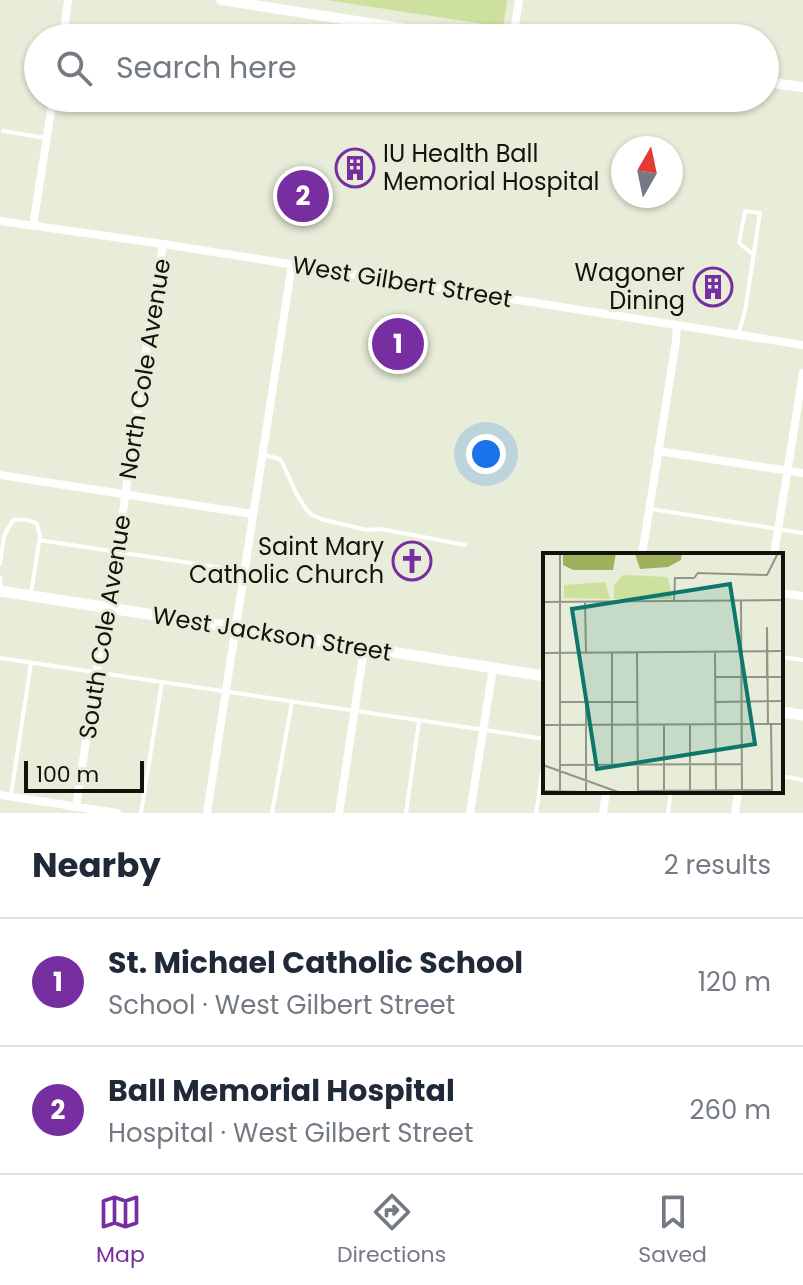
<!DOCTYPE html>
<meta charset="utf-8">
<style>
:root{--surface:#fff;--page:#f2f2f3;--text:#1f2937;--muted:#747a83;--line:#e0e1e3;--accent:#772ea1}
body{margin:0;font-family:Poppins,sans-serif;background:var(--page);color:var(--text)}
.compass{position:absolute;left:611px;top:136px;width:72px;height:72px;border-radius:50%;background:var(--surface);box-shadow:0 2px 6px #0004;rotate:9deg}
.scale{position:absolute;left:24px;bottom:20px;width:120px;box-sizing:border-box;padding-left:8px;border:4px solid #11130c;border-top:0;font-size:22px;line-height:28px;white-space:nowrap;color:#11130c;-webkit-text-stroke:6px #e7edd8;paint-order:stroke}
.you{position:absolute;left:486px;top:454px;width:28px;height:28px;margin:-20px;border:6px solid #fff;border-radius:50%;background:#1a73e8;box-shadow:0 0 0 12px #1a73e833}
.badge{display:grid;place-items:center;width:52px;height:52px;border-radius:50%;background:var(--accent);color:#fff;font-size:26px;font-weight:700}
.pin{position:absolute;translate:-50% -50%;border:4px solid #fff;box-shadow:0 2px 8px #0006}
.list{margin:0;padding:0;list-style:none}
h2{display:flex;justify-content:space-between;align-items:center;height:104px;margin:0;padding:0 32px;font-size:34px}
h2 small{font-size:26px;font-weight:400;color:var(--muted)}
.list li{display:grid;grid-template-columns:52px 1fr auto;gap:24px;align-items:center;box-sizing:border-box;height:128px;padding:0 32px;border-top:2px solid var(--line)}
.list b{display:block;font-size:30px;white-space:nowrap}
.list p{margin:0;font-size:26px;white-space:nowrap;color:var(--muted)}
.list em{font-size:26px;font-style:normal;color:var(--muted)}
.icon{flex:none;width:44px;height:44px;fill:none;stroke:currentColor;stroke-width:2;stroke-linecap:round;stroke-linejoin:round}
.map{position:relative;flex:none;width:803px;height:813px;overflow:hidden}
.search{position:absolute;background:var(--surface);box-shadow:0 2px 6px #0004;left:24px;right:24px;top:24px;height:88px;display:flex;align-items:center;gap:20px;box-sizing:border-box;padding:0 28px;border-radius:44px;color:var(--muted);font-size:30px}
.sheet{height:360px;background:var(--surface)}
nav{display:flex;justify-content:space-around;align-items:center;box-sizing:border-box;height:112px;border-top:2px solid var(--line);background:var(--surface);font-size:22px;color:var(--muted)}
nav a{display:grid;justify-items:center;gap:4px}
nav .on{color:var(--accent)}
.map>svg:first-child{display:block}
.green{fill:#cee09d}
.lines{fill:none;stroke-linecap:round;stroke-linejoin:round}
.service{stroke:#fff;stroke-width:4}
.minor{stroke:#fff;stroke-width:8}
.tertiary{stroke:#fff;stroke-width:10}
.secondary{stroke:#fff;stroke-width:11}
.labels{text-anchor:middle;stroke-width:6;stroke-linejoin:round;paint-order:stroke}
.poi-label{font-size:24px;fill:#11130c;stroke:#e7edd8;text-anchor:end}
.street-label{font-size:24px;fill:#11130c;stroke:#e7edd8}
.inset-road{fill:none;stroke:#919686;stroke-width:2}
.view{fill:#0f766e;fill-opacity:0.15;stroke:#0f766e;stroke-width:4}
.inset-edge{fill:none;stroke:#11130c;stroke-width:4}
</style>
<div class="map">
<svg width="803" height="813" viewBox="0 0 803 813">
<rect width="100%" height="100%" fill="#e7edd8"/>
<path class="green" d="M327,0h180l-4,27z"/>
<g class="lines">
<path class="service" d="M3,131l43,7
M738,335l7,-24 15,-98 -15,-2 -6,32 15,12
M264,455l16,4 3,5 13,29 10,16 6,6 12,5 43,10 14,-1 84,16
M651,509l152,24
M39,540l204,31
M0,564l4,-28 9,-16c9,-1 17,-1 24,4l3,12 -9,57
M0,577l1,13
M781,657l22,3
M0,658l545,81
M781,776l22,4
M11,795l20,-132
M141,813l21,-131
M272,813l20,-111
M406,813l13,-92
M536,813l9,-59
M668,813l3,-22"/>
<path class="minor" d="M63,38l5,-38
M513,38l6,-38
M0,221l163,23 640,101
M33,226l20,-128
M658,451l145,22
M0,475l252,39
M642,555l34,-214 1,-16
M774,555l29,-182
M781,593l22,3
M0,795l117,18
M76,807l29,-191 12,-63 26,-182 20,-127
M207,813l85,-549
M339,813l25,-164
M470,813l23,-145
M603,813l3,-22
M735,813l3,-22"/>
<path class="tertiary" d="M221,0l245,38
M765,82l38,5"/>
<path class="secondary" d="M0,591l545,85
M781,712l22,3"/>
</g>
<defs>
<symbol id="building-ring" viewBox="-11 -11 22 22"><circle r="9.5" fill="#e7edd8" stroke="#772ea1" stroke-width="1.5"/><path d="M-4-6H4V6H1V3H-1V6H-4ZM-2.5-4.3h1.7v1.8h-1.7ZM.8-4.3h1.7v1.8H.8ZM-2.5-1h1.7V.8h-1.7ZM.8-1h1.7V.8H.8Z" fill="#772ea1"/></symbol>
<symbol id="church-ring" viewBox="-11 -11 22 22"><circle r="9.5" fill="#e7edd8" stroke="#772ea1" stroke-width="1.5"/><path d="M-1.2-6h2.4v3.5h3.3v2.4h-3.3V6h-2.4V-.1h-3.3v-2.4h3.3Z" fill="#772ea1"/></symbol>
</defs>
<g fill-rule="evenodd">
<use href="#building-ring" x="333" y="146" width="44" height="44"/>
<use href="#building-ring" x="691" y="265" width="44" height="44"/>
<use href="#church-ring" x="390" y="539" width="44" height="44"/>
</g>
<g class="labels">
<g class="poi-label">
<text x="383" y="162" text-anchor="start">IU Health Ball<tspan x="383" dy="28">Memorial Hospital</tspan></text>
<text x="685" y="281">Wagoner<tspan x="685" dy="28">Dining</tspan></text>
<text x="384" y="555">Saint Mary<tspan x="384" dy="28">Catholic Church</tspan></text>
</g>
<g class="street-label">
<text transform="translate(402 282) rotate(9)" y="8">West Gilbert Street</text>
<text transform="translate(145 369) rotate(-81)" y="8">North Cole Avenue</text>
<text transform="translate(105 627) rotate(-81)" y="8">South Cole Avenue</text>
<text transform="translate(272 634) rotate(9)" y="8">West Jackson Street</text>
</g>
</g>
<g transform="translate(543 553)">
<rect width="240" height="240" fill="#e7edd8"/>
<path d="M80,22l45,2 4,22h-58v-14zM62,29l5,17 -46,-1v-13z" fill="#cee09d"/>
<path d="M20,0h53l-3,17h-40l-10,-5zM81,0h58l-1,7 -13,7 -28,2 -5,-15z" fill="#9db15e"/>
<path class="inset-road" d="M198,48l1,192M0,49l240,-2M42,49l1,50M131,49l1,-24h19l4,-5 69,2 11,-22M69,99v113M94,99l1,141M172,99l1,141M0,100l240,-2M172,124h68M224,124v-50l1,97M17,149h78M43,149v91M172,149l68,-1M228,171l1,67M0,172l240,-1M121,172v66M147,172v67M0,212l78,28M17,212l182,-1M0,238l43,1M95,238l134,-1M17,240v-240"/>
<path class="view" d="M187,31l25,160 -158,25 -25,-160z"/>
<rect width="240" height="240" class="inset-edge"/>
</g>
</svg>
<svg class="compass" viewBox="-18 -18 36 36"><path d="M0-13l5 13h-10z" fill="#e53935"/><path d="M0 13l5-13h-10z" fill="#747a83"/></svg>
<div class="scale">100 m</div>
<div class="you"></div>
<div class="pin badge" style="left:398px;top:344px">1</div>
<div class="pin badge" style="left:303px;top:196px">2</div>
<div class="search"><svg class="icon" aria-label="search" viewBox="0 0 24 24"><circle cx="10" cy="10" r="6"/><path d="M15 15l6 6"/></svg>Search here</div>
</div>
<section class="sheet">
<h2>Nearby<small>2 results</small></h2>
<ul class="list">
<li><span class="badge">1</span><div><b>St. Michael Catholic School</b><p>School · West Gilbert Street</p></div><em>120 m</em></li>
<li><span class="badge">2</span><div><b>Ball Memorial Hospital</b><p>Hospital · West Gilbert Street</p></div><em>260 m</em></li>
</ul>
</section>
<nav>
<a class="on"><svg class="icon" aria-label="map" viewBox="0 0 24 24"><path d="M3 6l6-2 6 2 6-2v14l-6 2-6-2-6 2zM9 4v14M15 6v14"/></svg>Map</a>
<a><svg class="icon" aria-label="directions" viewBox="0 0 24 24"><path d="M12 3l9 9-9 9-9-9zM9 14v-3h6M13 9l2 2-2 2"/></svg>Directions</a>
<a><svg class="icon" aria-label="saved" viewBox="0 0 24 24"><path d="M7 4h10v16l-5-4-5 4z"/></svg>Saved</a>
</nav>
